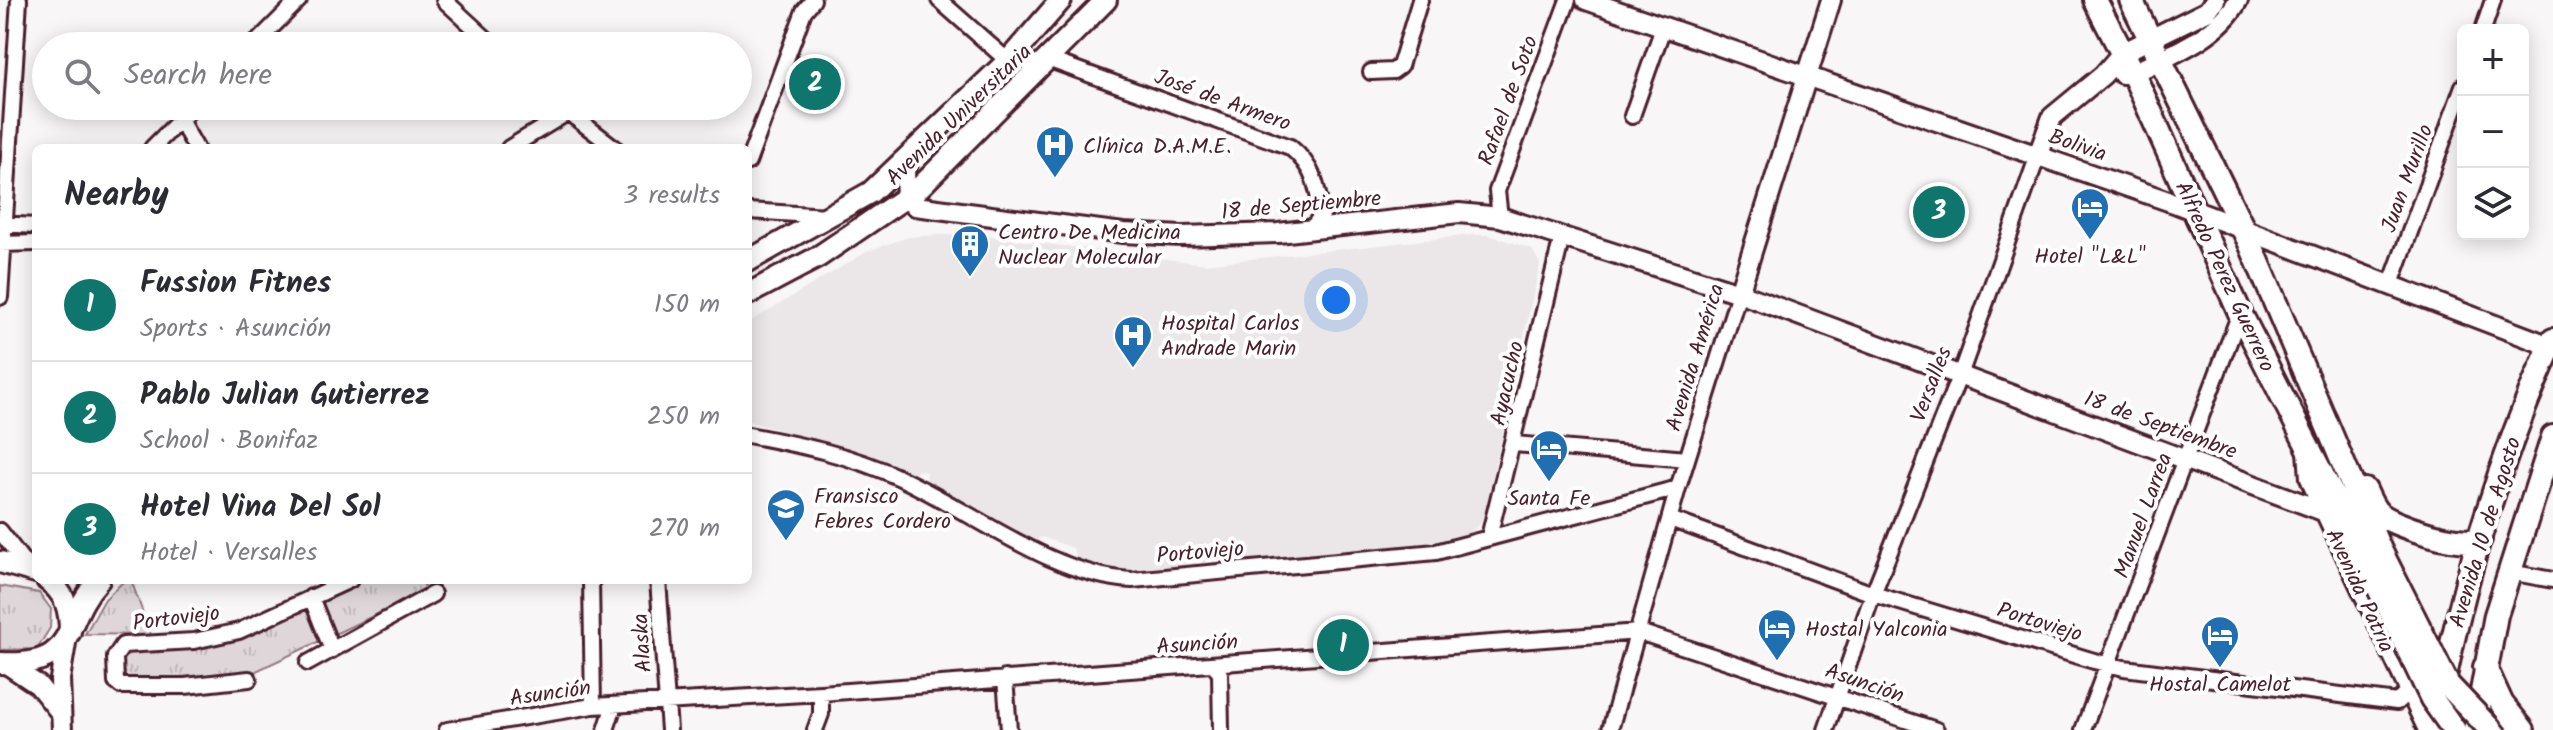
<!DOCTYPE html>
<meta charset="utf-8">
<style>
:root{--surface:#fff;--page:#f2f2f3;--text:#2b2b33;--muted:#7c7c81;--line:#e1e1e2;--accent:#0f766e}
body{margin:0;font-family:Kalam,sans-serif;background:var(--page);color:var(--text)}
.controls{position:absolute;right:24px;top:24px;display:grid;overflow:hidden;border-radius:12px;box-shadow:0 4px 20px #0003}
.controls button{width:72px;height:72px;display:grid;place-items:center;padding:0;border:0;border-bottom:2px solid var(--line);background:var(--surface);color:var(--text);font:40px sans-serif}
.you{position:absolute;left:1336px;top:300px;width:28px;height:28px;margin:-20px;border:6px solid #fff;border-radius:50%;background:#1a73e8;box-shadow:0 0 0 12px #1a73e833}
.badge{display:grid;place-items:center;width:52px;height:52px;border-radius:50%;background:var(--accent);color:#fff;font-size:26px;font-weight:700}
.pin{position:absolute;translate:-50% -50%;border:4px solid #fff;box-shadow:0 2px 8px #0006}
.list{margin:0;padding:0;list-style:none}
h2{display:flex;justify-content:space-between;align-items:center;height:104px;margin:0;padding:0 32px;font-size:34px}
h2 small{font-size:26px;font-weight:400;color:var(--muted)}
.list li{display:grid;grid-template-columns:52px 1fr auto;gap:24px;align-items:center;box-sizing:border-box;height:112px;padding:0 32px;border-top:2px solid var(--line)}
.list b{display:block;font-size:30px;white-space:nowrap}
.list p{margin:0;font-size:26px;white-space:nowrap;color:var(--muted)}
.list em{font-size:26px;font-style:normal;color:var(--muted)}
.icon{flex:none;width:44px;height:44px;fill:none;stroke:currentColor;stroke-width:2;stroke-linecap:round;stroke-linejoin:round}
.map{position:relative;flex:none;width:2553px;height:730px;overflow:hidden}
.search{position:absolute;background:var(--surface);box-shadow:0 4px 20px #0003;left:32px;top:32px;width:720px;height:88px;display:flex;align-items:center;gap:20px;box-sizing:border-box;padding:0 28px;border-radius:44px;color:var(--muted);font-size:30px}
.panel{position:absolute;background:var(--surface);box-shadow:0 4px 20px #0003;left:32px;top:144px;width:720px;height:440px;border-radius:12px}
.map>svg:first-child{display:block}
.built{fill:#ebe6e8}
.grass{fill:url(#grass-tufts);stroke:#947a82;stroke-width:2}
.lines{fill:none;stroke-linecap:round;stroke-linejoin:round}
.minor-casing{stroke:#4a1f2b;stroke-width:20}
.tertiary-casing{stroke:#4a1f2b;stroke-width:24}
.secondary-casing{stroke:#4a1f2b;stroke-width:26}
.primary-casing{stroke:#4a1f2b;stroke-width:28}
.minor{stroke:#fff;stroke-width:14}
.tertiary{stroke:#fff;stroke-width:18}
.secondary{stroke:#fff;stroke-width:20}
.primary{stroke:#fff;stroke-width:22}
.primary-bridge-casing{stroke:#4a1f2b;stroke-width:28;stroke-linecap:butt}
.primary-bridge{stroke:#fff;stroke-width:22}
.labels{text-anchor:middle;stroke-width:8;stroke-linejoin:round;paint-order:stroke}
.street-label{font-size:22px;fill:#4a1f2b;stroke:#fff}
.poi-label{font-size:22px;fill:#4a1f2b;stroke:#fff;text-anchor:start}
</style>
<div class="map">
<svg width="2553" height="730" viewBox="0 0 2553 730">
<defs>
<pattern id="grass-tufts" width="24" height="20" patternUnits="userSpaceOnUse" patternTransform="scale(2)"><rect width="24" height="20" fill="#ded6d9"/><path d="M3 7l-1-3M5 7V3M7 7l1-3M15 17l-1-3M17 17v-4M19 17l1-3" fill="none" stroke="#c0b7ba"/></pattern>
</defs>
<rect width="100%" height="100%" fill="#f8f6f7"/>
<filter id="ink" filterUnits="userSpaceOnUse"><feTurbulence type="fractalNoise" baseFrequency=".0125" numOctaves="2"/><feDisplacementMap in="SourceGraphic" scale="16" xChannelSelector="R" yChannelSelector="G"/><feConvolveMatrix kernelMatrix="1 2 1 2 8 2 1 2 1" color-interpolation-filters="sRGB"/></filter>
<g filter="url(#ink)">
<path class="built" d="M937,235h40l228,29 267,-29h16l44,14 8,15 -57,256 -15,15 -44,13 -277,26 -3,-4 -42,-2 -24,-5 -5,-15 -31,-11 -7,3 -108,-59 -1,-9 -8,-2 -3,4 -29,-13 -138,-40v-98l120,-72 41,-14z"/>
<path class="grass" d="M125,580h6l20,55 -66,-1 20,-35z
M363,580h59l4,11 -174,82 -127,7c-7,-9 -6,-20 1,-29l117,-14z
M0,586l39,7 12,16 -1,19 -13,21 -37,1z"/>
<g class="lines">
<defs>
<path id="minor" d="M444,0l50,46
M939,0l69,61
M2483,30l10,-30
M253,46l46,-46
M1050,60l240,87c24,20 27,38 32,68l-11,14
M1371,72l22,-1 7,-5 20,-66
M560,106l55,42
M1632,116l32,-91
M180,120l16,28
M152,148l42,-42
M509,148l58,-35
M748,162l56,-151 9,-11
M748,211l79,5
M1500,217l-3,-26 71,-191
M0,224l36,2
M0,244l36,-1
M2391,284l72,-198
M0,297l19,-297
M748,435c53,10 103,20 152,43 72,33 152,98 232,102l304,-28 242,-64
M1514,444l173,15
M1670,519l203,75 221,67 30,7 273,34 11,-10
M0,531l29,38
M1489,537l73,-300
M2509,572l44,8
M591,580l2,126
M658,580l11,150
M311,597l21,53
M308,663l125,-69
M1214,664l6,10 1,56
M1005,678l4,52
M249,679l-64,7h-64l-5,-4 -1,-25 8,-12 71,-4 45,-10 111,-51
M447,730l146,-24 228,-13 818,-61 297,98
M606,730l8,-25
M815,730l6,-16v-21
M1610,730l68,-242 61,-195
M1826,730l47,-136 91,-230 74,-209
M2083,730l157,-417"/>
<path id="tertiary" d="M1586,0l591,204 373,142
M2122,74l11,-1c35,-17 86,-36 105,-73
M912,154l-7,17 1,28 9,7 208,27 59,3 96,-3 181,-20 41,4 239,76 608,227
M2038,155l14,-38 51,-42 19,-22 85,-42 8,-11
M1739,293l92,-293
M2308,451l2,27 8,19 110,233
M5,663l33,22 21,26
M62,730l-2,-51 7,-42"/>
<path id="secondary" d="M748,261l123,-69 137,-131 53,-61
M748,294l70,-37 100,-68 188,-189
M0,562l36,10
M47,580c19,13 23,31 23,52
M0,663c81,5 59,-40 99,-83"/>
<path id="primary" d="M2095,0l42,82 103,231 121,238
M2131,0l119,243 129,305
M2365,490c3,7 7,16 12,22 15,14 85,35 103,27
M2485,667l17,37 21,26
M2435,730c23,-135 62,-266 118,-390
M2475,730l21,-115 57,-178"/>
</defs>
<use href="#minor" class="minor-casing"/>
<use href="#tertiary" class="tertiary-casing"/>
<use href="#secondary" class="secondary-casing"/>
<use href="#primary" class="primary-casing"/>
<use href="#minor" class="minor"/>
<use href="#tertiary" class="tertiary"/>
<use href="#secondary" class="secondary"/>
<use href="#primary" class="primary"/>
<defs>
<path id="primary-bridge" d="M2379,548l69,137 43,45
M2361,551l71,148 22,31"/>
</defs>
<use href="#primary-bridge" class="primary-bridge-casing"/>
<use href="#primary-bridge" class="primary-bridge"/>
</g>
</g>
<defs>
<symbol id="hospital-pin" viewBox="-11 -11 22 30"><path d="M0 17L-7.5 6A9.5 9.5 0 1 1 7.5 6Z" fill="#1f6fb2" stroke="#fff"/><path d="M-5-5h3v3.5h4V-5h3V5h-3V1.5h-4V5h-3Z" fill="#fff"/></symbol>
<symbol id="hotel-pin" viewBox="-11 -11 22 30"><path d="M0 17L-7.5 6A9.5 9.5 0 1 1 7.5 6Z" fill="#1f6fb2" stroke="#fff"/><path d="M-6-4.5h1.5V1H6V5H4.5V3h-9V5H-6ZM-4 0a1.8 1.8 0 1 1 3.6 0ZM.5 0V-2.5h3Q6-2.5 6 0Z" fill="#fff"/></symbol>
<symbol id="building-pin" viewBox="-11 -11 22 30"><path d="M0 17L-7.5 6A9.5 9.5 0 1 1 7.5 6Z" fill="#1f6fb2" stroke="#fff"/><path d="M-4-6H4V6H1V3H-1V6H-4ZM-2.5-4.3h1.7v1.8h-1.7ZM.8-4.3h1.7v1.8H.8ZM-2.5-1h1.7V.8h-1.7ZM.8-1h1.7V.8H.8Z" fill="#fff"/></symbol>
<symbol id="university-pin" viewBox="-11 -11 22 30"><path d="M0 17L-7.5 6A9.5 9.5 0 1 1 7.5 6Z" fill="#1f6fb2" stroke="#fff"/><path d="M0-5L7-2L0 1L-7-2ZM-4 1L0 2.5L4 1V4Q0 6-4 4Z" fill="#fff"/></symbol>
</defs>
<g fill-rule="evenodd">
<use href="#hospital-pin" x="1033" y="123" width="44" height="60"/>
<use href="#hotel-pin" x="2068" y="185" width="44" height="60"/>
<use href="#building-pin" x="948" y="222" width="44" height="60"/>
<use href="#hospital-pin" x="1111" y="313" width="44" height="60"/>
<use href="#hotel-pin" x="1527" y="427" width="44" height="60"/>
<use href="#university-pin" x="764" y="486" width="44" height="60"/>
<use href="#hotel-pin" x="1755" y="606" width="44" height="60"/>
<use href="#hotel-pin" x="2198" y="613" width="44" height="60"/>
</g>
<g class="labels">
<g class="street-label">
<text transform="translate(1223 99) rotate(20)" y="8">José de Armero</text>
<text transform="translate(1507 100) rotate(-70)" y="8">Rafael de Soto</text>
<text transform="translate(958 114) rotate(-44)" y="8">Avenida Universitaria</text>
<text transform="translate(2078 144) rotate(19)" y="8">Bolivia</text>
<text transform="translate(2406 178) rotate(-70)" y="8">Juan Murillo</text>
<text transform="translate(1301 204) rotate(-5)" y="8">18 de Septiembre</text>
<text transform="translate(2226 276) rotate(65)" y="8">Alfredo Perez Guerrero</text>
<text transform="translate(1694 357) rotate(-73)" y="8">Avenida América</text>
<text transform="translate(1506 383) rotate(-77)" y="8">Ayacucho</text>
<text transform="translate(1930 384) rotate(-69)" y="8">Versalles</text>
<text transform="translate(2161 424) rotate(20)" y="8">18 de Septiembre</text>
<text transform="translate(2142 515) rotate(-70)" y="8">Manuel Larrea</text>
<text transform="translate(2484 532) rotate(-73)" y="8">Avenida 10 de Agosto</text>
<text transform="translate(1200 551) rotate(-5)" y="8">Portoviejo</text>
<text transform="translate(2361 590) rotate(65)" y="8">Avenida Patria</text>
<text transform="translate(176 617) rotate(-7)" y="8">Portoviejo</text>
<text transform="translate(2040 621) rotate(17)" y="8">Portoviejo</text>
<text transform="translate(641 643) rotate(-94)" y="8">Alaska</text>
<text transform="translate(1197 643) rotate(-4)" y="8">Asunción</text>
<text transform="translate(1865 682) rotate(19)" y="8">Asunción</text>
<text transform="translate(550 692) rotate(-8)" y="8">Asunción</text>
</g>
<g class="poi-label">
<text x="1083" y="153">Clínica D.A.M.E.</text>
<text x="998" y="239">Centro De Medicina<tspan x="998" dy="25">Nuclear Molecular</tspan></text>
<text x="2090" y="263" text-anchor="middle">Hotel "L&amp;L"</text>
<text x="1161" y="330">Hospital Carlos<tspan x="1161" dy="25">Andrade Marin</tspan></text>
<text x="814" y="503">Fransisco<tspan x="814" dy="25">Febres Cordero</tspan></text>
<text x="1549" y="505" text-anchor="middle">Santa Fe</text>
<text x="1805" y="636">Hostal Yalconia</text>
<text x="2220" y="691" text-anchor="middle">Hostal Camelot</text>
</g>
</g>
</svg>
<div class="controls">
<button>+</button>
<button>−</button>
<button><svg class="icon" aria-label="layers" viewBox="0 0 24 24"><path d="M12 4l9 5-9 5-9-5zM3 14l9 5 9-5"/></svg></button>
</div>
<div class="you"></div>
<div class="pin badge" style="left:1343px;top:645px">1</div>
<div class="pin badge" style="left:815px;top:84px">2</div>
<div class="pin badge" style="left:1939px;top:212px">3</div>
<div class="search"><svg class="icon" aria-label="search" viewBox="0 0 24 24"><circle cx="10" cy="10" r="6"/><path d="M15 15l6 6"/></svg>Search here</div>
<section class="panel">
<h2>Nearby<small>3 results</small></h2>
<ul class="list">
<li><span class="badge">1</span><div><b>Fussion Fitnes</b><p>Sports · Asunción</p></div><em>150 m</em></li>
<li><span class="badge">2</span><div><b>Pablo Julian Gutierrez</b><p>School · Bonifaz</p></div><em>250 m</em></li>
<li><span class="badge">3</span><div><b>Hotel Vina Del Sol</b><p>Hotel · Versalles</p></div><em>270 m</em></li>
</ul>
</section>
</div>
